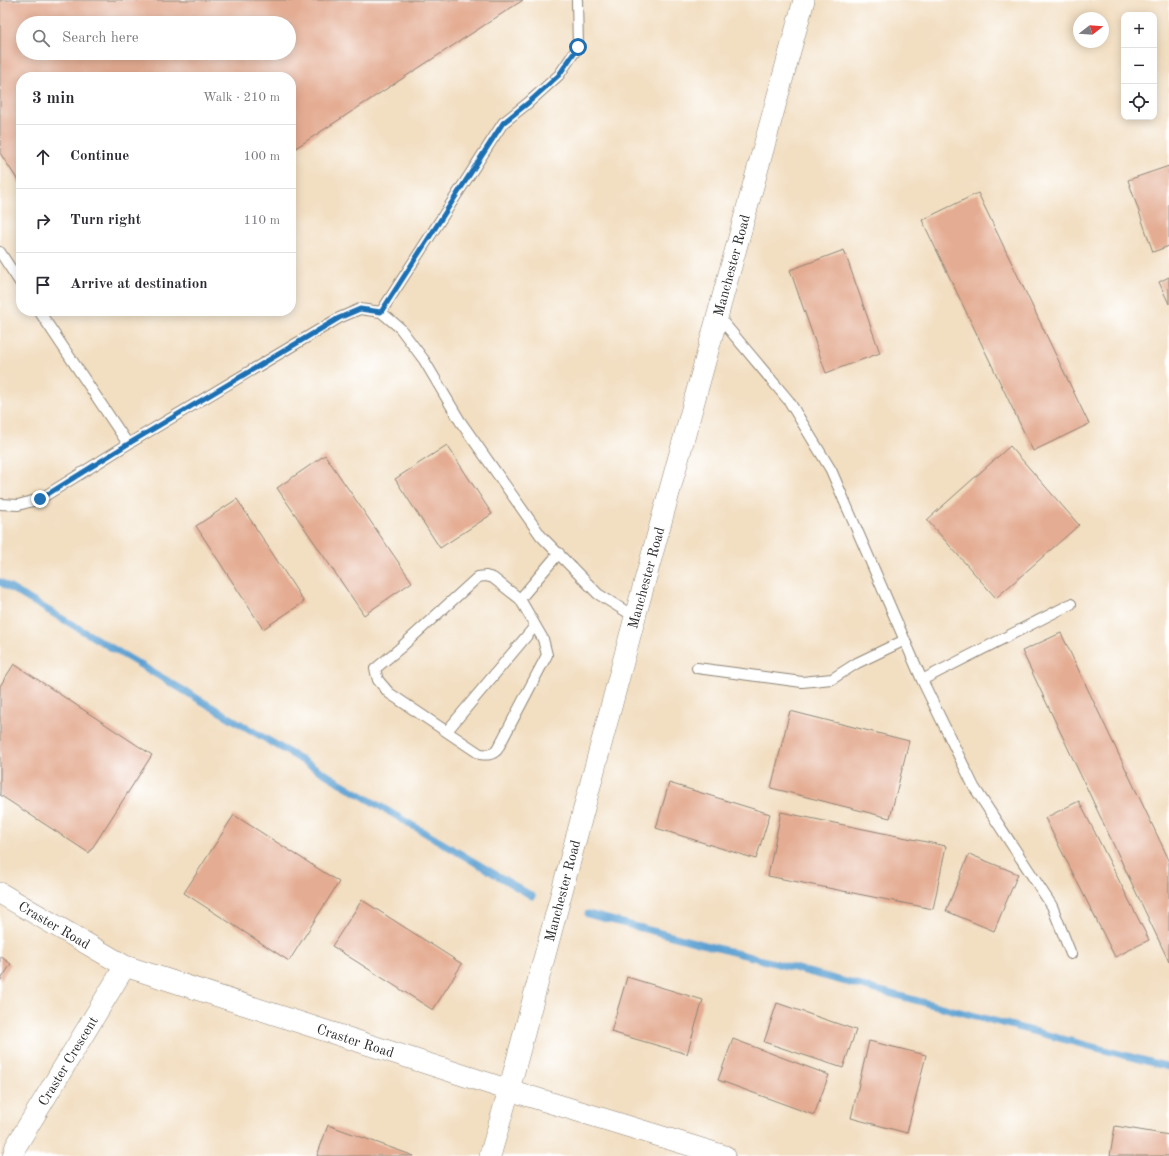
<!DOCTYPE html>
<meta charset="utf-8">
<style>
:root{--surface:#fff;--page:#f2f2f3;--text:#2b2b33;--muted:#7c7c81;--line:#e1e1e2}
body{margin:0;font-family:"Old Standard TT",serif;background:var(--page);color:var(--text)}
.controls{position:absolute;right:12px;top:12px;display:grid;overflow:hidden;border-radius:8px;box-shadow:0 2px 10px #0003}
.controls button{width:36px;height:36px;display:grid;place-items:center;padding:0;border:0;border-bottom:1px solid var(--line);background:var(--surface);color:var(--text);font:20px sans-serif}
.compass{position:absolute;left:1073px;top:12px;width:36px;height:36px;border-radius:50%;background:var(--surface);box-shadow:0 2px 10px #0003;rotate:73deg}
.stop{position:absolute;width:12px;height:12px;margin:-9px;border:3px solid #1f6fb2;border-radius:50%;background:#fff}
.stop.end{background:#1f6fb2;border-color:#fff;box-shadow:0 1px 4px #0008}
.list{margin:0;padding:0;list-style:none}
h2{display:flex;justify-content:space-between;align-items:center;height:52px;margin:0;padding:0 16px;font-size:17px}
h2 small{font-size:13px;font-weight:400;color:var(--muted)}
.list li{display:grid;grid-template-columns:26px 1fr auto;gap:12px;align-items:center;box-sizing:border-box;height:64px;padding:0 16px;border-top:1px solid var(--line)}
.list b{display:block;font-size:15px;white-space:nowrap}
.list em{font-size:13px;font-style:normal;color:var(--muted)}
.icon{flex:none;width:22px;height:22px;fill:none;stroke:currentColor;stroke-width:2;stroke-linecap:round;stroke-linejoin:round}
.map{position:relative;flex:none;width:1169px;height:1156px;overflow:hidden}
.search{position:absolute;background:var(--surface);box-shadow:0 2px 10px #0003;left:16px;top:16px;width:280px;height:44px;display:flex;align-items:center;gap:10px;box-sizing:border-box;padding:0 14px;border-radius:22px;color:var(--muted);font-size:15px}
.panel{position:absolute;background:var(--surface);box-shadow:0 2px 10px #0003;left:16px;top:72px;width:280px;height:244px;border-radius:16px}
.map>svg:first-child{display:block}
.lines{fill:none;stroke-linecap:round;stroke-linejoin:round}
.stream{stroke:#5ca0d1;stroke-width:7}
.building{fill:#e4ac92;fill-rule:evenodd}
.lane-casing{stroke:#8e8476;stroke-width:12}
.street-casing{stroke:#8e8476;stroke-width:22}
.lane{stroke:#fff;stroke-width:10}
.street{stroke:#fff;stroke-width:21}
.route{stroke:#1f6fb2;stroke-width:5}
.labels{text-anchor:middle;stroke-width:3;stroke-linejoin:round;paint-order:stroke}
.street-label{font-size:14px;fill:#2b2b2b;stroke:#fff}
</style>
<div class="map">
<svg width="1169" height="1156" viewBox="0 0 1169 1156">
<rect width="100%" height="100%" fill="#fff"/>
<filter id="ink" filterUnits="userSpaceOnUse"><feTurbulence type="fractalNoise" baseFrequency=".025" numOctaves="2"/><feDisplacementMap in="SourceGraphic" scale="8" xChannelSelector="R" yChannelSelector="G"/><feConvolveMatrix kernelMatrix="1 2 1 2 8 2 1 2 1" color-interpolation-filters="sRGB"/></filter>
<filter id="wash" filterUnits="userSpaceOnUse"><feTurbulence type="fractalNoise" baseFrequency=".012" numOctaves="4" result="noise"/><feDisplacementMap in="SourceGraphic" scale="16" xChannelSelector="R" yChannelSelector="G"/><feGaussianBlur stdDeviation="0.9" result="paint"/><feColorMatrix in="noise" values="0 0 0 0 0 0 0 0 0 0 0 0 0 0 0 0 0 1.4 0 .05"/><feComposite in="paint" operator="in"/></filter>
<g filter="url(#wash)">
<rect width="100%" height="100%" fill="#f2dec1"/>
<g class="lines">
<path class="stream" d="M0,582l532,314
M588,914l581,153"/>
</g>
<g id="blocks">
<path class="building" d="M0,0h523l-232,151v-74h-270v108l-21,-32zM23,23h266v30h-266z
M1169,166v80l-16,6 -25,-72z
M978,193l111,231 -56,27 -111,-231z
M844,250l36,103 -54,20 -36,-103z
M1169,277v27l-10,-22z
M447,445l45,69 -52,34 -45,-69z
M1010,446l69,79 -83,73 -69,-78z
M325,455l87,127 -48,33 -87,-127z
M237,499l67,103 -41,27 -67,-103z
M1061,633l108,227v102l-147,-311z
M14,664l138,91 -63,98 -89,-58v-109z
M790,711l119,30 -19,77 -119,-30z
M669,783l101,31 -14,45 -100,-31z
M1079,801l70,139 -34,17 -70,-139z
M781,812l165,34 -13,63 -165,-33z
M234,815l105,67 -50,79 -105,-68z
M969,854l49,20 -24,57 -48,-20z
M362,900l100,64 -29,46 -101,-64z
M0,956l11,8 -11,17z
M627,977l76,23 -16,54 -76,-22z
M777,1003l79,27 -13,38 -79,-26z
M733,1039l96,36 -15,40 -96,-35z
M869,1041l57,14 -19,78 -56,-15z
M328,1125l86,31h-97z
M1115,1126l54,9v21h-59z"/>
</g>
</g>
<g filter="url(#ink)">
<use href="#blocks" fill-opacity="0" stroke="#8e8476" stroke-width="1"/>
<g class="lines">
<defs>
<path id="lane" d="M0,252l21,32
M39,311l89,133
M381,312l122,-189 25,-20 31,-28 19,-28 -1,-47
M718,316l71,85 42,69 91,210 52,107 78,119 19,48
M0,504l18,1 22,-6 88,-55 211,-126 21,-9 21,3 19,16 24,32 36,61 81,115 57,58 37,23
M486,576l7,2 27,21 23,40 4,16 -50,95c-5,5 -10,5 -17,4l-91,-61 -11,-13 -3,-11 24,-20 79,-72z
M520,599l39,-46
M697,668l105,14 30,-3 25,-16 48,-23
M922,680l149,-76
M447,731l88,-105"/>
<g id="street">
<path id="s1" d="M0,893l125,73 384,124 216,66"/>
<path id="s2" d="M13,1156l3,-10 109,-180"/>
<path id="s3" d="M490,1156l19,-66 126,-473 169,-617"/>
</g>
</defs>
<use href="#lane" class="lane-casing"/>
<use href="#street" class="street-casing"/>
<use href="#lane" class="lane"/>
<use href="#street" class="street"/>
</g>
</g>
<g class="lines" filter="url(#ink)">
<path class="route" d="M40,499l88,-55 211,-126 21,-9 21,3 122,-189 25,-20 31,-28 19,-28"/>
</g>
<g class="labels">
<g class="street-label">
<text dy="5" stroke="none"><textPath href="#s3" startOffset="923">Manchester Road</textPath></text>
<text dy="5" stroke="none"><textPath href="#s3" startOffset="599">Manchester Road</textPath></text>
<text dy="5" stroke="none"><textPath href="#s3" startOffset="275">Manchester Road</textPath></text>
<text dy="5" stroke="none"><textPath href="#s1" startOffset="63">Craster Road</textPath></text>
<text dy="5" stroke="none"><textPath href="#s1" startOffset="387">Craster Road</textPath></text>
<text dy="5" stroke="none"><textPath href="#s2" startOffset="110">Craster Crescent</textPath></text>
</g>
</g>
</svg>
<div class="controls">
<button>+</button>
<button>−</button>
<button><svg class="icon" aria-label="locate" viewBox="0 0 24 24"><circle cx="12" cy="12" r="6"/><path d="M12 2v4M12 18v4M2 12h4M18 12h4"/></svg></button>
</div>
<svg class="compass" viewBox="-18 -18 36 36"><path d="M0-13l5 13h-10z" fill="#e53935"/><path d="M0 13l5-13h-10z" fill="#7c7c81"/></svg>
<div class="stop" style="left:578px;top:47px"></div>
<div class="stop end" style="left:40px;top:499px"></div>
<div class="search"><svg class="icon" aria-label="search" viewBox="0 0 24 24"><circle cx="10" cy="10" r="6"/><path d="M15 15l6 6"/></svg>Search here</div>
<section class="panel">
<h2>3 min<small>Walk · 210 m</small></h2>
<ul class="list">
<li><svg class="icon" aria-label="ahead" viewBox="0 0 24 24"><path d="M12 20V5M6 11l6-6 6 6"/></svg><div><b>Continue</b></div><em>100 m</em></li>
<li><svg class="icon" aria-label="right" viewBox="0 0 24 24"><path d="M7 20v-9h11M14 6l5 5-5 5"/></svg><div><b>Turn right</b></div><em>110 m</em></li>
<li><svg class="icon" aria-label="arrive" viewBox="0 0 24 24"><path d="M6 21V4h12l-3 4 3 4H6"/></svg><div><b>Arrive at destination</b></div></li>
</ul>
</section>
</div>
